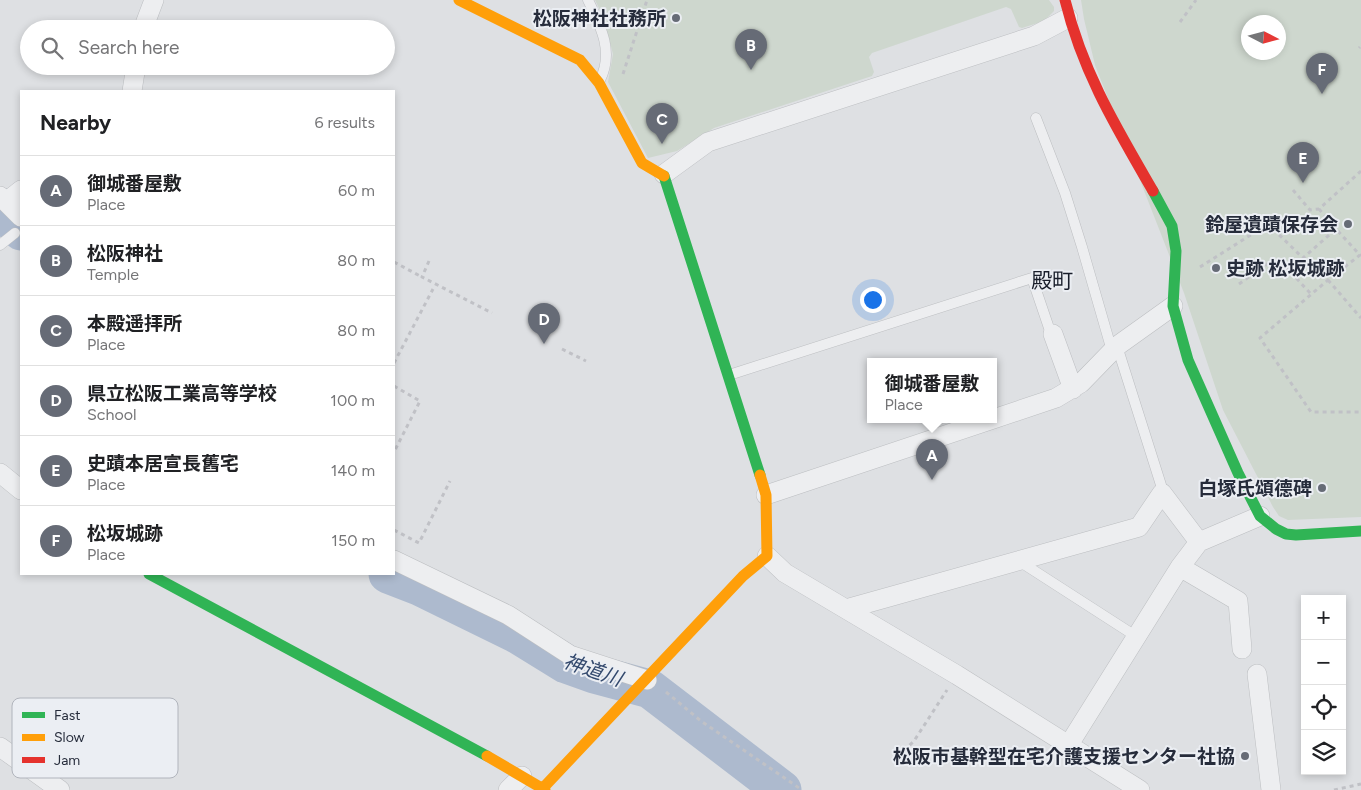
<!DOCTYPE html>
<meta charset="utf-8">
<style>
:root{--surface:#fff;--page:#f2f2f2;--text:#202124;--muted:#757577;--line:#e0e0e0;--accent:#666b76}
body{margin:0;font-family:Figtree,"Noto Sans JP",sans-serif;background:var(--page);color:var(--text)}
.controls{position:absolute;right:15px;bottom:15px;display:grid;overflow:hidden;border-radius:0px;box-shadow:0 2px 8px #0003}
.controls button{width:45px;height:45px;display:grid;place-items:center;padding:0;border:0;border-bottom:1px solid var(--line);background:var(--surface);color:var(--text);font:25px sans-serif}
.compass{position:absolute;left:1241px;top:15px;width:45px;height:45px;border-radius:50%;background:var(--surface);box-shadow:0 2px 8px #0003;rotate:96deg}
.you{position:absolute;left:872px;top:299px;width:18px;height:18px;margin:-12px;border:4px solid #fff;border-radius:50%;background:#1a73e8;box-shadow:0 0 0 8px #1a73e833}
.badge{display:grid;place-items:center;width:32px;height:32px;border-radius:50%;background:var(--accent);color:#fff;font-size:16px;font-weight:700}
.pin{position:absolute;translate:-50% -41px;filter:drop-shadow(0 1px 2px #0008)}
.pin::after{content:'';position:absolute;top:26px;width:18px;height:15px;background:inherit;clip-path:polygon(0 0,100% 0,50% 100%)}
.popup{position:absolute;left:867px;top:358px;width:130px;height:65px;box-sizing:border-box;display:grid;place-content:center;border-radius:0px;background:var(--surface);filter:drop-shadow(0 1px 4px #0005);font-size:16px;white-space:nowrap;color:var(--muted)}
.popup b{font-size:19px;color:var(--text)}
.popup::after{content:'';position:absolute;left:50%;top:100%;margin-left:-10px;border:10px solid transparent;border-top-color:var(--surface)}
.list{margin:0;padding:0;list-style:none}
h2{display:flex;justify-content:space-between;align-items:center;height:65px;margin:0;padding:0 20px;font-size:21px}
h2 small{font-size:16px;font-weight:400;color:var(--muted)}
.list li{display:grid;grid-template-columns:32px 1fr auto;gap:15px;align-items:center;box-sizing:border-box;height:70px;padding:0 20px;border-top:1px solid var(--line)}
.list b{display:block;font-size:19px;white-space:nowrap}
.list p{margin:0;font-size:16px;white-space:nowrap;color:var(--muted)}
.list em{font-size:16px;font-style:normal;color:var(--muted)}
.icon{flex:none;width:28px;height:28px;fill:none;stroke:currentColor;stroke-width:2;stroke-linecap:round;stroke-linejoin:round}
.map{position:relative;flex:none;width:1361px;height:790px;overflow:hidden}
.search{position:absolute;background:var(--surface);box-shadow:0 2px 8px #0003;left:20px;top:20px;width:375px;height:55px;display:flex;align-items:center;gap:12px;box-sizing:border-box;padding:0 18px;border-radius:28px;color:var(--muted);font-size:19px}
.panel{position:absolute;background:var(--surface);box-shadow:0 2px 8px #0003;left:20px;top:90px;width:375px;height:485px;border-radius:0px}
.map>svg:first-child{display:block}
.green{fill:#ced7ce;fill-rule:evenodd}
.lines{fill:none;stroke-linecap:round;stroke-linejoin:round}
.river{stroke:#adbace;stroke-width:39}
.lane-casing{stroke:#bcbec1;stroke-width:11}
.street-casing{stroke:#bcbec1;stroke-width:20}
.path{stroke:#c0c1c6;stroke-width:3;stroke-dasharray:4 4;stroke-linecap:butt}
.lane{stroke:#edeef0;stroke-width:10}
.street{stroke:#edeef0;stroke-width:19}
.fast{stroke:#30b455;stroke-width:11}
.slow{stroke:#ff9f0a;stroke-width:11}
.jam{stroke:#e5322d;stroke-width:11}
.poi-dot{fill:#666b76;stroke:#ebeef3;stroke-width:2}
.labels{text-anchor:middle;stroke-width:4;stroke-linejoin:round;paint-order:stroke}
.poi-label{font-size:19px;font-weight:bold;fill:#262c3b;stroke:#ebeef3;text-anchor:end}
.water-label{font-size:20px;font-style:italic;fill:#33496d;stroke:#ebeef3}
.quarter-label{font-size:21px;fill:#191e2b;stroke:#ebeef3}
.key{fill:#ebeef3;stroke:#b0b4bc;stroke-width:1}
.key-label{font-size:14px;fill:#262c3b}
</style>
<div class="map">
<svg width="1361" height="790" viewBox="0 0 1361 790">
<rect width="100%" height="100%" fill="#dee0e3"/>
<path class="green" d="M595,0h454l5,7v4l-10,10 -22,7 -3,-1 -8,-18 -5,-2 -134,46 -3,4 5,15 -2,4 -158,52 -37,23 -29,7 -40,-76 5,-28 -11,-40z
M1081,0h280v517l-73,3 -9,-4 -6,-9 -50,-97 -39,-117 -89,-228 -11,-46zM1248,22h30v30h-30z"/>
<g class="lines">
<path class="river" d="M0,207l21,24
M388,574l31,12 98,48 49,30 28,10 56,15 132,101"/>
<defs>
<path id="lane" d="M588,0c13,27 26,52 12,80
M1036,118l29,75 17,54 30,104
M0,245l15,-12
M1117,346l44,139 1,8
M729,375l303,-97 18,53 3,3
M1019,561l118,76"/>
<path id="street" d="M143,29l11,-29
M132,91l4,-25
M664,174l44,-32 326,-106 34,-18
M0,196l21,21
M6,202l15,-12
M1053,334l20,55
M0,473l21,17
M766,495l290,-97 25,-15 36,-37 56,-40
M767,556l18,17 172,102 183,115
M394,560l114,55 62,40 77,25
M1180,567l58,34 4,48
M846,609l293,-82 23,-34 37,49
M1257,674l14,116
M1068,746l112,-179 19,-25 61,-26
M0,747l60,43
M508,790l14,-14"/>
</defs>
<use href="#lane" class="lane-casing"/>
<use href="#street" class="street-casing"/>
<path class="path" d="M1180,22l16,-22
M1359,48l1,-1
M623,74l24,-74
M1293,190l17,20 9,-1 42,-38
M1319,209l17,20
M429,261l-7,16 70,36
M394,262l28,15
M1200,267l68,-43 35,34 33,-29 24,26 -32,25 -68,58 51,74h50
M1328,280l33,38
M1239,284l34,-24 10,4 28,30
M562,349l24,12
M394,363l39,-74
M394,386l26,15 -26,51
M394,530l25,13 31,-62
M666,692l35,29 101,69
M898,756l16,-15 33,-51
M1334,790l27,-6"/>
<use href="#lane" class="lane"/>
<use href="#street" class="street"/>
<path class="fast" d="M664,176l96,299
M1153,191l19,35 4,25 -3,55 15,54 50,113 22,43 16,13 10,5 10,1 65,-4
M149,574l338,182"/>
<path class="slow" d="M459,0l121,60 19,23 43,80 22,13
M487,756l58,34
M543,788l200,-212 24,-20 -1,-61 -6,-20"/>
<path class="jam" d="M1065,0c18,73 51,127 88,191"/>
</g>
<g class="poi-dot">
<circle cx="676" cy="18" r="5"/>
<circle cx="1348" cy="224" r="5"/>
<circle cx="1216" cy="268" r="5"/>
<circle cx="1322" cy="488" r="5"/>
<circle cx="1245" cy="756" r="5"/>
</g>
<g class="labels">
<g class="poi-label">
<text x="666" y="25">松阪神社社務所</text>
<text x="1338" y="231">鈴屋遺蹟保存会</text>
<text x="1226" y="275" text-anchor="start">史跡 松坂城跡</text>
<text x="1312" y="495">白塚氏頌德碑</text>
<text x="1235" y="763">松阪市基幹型在宅介護支援センター社協</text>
</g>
<g class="water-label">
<text transform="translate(593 670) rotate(19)" y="7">神道川</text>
</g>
<g class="quarter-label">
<text x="1052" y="288">殿町</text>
</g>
</g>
<rect x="12" y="698" width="166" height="80" rx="8" class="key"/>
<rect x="22" y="712" width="23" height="6" fill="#30b455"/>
<rect x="22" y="734" width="23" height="7" fill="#ff9f0a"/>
<rect x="22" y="757" width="23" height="6" fill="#e5322d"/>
<g class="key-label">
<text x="54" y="720">Fast</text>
<text x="54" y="742">Slow</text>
<text x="54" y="765">Jam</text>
</g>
</svg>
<div class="controls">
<button>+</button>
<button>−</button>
<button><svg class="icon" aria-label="locate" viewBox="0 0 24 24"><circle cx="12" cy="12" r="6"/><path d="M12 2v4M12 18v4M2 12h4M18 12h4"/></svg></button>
<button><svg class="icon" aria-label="layers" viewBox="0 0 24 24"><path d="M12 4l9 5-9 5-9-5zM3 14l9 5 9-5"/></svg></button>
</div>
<svg class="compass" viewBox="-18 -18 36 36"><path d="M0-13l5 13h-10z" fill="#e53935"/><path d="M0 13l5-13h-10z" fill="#757577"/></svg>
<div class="you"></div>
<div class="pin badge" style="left:932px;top:480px">A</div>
<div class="popup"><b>御城番屋敷</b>Place</div>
<div class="pin badge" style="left:751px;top:70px">B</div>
<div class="pin badge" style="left:662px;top:144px">C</div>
<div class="pin badge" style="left:544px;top:344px">D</div>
<div class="pin badge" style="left:1303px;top:183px">E</div>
<div class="pin badge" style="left:1322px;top:94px">F</div>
<div class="search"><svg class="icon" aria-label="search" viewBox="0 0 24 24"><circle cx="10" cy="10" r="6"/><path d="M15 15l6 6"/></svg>Search here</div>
<section class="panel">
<h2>Nearby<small>6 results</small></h2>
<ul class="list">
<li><span class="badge">A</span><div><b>御城番屋敷</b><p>Place</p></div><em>60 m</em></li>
<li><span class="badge">B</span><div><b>松阪神社</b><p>Temple</p></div><em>80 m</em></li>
<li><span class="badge">C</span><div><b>本殿遥拝所</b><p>Place</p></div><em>80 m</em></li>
<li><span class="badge">D</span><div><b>県立松阪工業高等学校</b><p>School</p></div><em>100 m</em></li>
<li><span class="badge">E</span><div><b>史蹟本居宣長舊宅</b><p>Place</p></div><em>140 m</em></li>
<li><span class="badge">F</span><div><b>松坂城跡</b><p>Place</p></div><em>150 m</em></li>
</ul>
</section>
</div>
